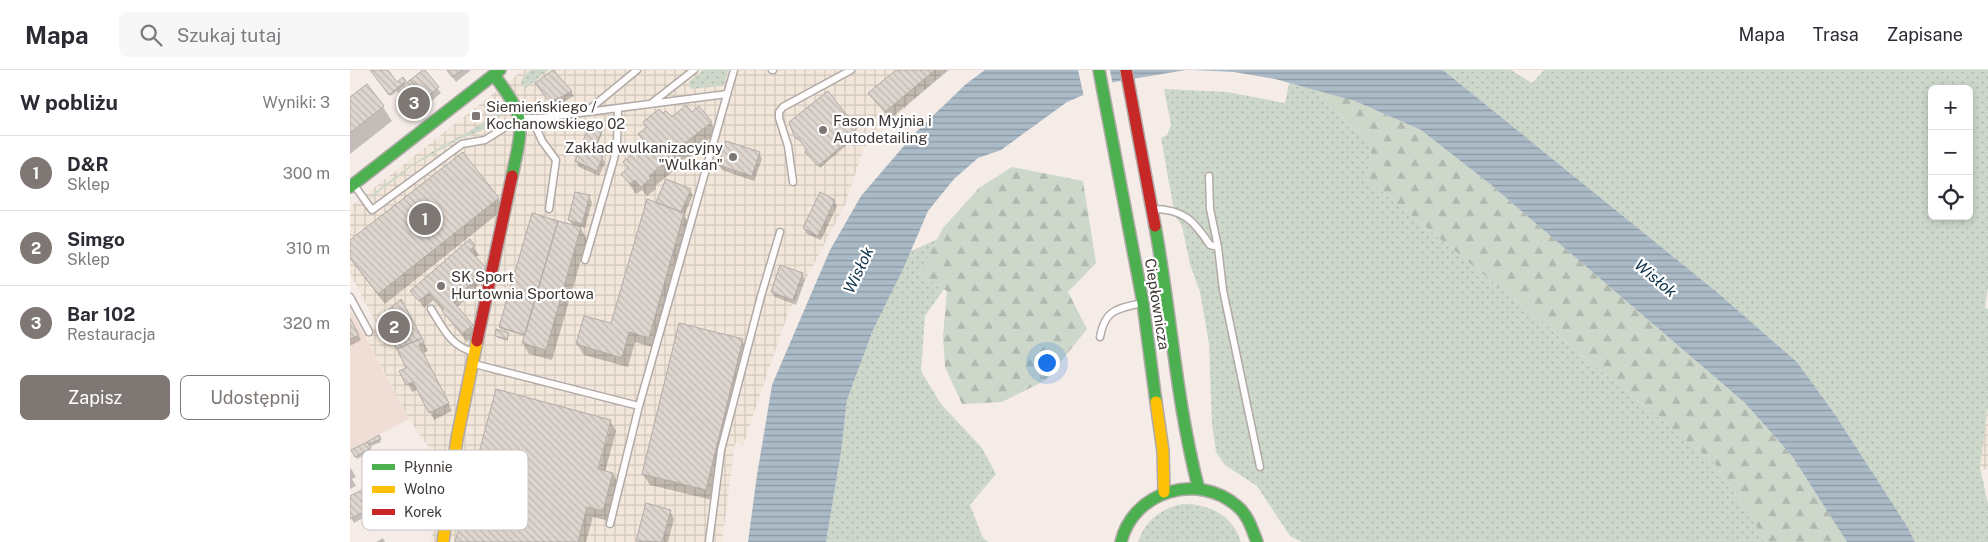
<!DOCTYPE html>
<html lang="pl">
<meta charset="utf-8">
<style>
:root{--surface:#fff;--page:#f7f7f7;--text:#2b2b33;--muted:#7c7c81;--line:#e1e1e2;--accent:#7e7774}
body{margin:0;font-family:"Public Sans",sans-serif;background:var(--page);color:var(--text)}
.controls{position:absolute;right:15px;top:15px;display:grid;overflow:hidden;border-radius:8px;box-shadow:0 2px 8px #0003}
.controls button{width:45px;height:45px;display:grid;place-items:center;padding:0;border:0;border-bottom:1px solid var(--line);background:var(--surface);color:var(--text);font:25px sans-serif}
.you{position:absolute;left:696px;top:292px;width:18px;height:18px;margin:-12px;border:4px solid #fff;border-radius:50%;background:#1a73e8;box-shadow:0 0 0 8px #1a73e833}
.badge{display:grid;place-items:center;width:32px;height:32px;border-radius:50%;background:var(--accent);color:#fff;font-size:16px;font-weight:700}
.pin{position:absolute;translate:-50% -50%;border:2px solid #fff;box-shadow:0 1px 5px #0006}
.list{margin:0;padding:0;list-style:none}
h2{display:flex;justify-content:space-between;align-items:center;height:65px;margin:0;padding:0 20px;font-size:21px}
h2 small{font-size:16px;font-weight:400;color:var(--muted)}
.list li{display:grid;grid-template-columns:32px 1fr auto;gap:15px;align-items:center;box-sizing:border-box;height:75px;padding:0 20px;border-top:1px solid var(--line)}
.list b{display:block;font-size:19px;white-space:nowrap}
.list p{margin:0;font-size:16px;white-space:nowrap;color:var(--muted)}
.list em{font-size:16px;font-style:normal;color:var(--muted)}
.actions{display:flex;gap:10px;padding:15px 20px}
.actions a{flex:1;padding:11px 0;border:1px solid var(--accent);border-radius:8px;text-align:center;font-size:18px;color:var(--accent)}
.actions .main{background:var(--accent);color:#fff}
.icon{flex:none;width:28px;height:28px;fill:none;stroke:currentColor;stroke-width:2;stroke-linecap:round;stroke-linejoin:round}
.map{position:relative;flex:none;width:1638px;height:472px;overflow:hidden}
header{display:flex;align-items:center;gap:30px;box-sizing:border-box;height:70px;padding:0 25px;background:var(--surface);border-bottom:1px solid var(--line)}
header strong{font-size:24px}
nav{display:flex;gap:28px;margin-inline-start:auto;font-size:18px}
.search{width:350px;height:45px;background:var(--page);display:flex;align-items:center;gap:12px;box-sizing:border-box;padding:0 18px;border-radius:8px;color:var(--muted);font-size:19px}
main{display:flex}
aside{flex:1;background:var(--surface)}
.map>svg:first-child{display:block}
.built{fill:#f0ded6}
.industrial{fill:url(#industrial-grid)}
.grass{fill:url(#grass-dots);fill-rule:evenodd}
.forest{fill:url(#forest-firs)}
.water{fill:url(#water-rules)}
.pier{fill:#f5ece8}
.shadow{fill:#0003;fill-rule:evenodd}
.building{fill:url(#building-back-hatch);stroke:#b2aca8}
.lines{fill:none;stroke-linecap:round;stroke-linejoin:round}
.lane-casing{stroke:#b1aaa7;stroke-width:9}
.fast-casing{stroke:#b1aaa7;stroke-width:14}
.slow-casing{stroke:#b1aaa7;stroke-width:14}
.jam-casing{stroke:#b1aaa7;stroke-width:14}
.lane{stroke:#fefcfc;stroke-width:6}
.fast{stroke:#4caf50;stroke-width:11}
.slow{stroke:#ffc107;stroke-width:11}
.jam{stroke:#c62828;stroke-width:11}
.poi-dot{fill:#7e7774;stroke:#fff;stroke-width:2}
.labels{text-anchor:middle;stroke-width:4.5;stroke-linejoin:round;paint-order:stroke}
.poi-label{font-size:15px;fill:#3e3835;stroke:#fff;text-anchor:start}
.street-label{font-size:15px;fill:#3e3835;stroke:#fff}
.water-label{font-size:16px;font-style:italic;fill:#0d3249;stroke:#fff}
.key{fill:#fff;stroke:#c5c3c2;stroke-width:1}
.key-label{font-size:14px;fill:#3e3835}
</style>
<header>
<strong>Mapa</strong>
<div class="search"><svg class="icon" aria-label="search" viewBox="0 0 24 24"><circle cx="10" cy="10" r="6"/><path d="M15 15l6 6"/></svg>Szukaj tutaj</div>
<nav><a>Mapa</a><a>Trasa</a><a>Zapisane</a></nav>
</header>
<main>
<aside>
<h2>W pobliżu<small>Wyniki: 3</small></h2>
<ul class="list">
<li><span class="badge">1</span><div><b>D&amp;R</b><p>Sklep</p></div><em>300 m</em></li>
<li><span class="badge">2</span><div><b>Simgo</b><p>Sklep</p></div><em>310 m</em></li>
<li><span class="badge">3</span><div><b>Bar 102</b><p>Restauracja</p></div><em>320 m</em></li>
</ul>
<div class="actions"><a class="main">Zapisz</a><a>Udostępnij</a></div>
</aside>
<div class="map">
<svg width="1638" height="472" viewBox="0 0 1638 472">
<defs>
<pattern id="industrial-grid" width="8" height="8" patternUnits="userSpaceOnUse" patternTransform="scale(1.25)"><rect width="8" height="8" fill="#f2e7da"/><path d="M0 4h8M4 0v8" fill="none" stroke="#d1c7bc"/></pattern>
<pattern id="grass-dots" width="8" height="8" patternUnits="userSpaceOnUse" patternTransform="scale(1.25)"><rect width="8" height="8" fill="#cdd7ca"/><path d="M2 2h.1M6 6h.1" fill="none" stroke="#b1b9ae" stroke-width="1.8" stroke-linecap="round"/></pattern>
<pattern id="forest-firs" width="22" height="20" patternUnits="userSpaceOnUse" patternTransform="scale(1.25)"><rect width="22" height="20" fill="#cdd7ca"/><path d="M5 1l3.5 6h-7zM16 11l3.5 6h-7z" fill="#b1b9ae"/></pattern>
<pattern id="water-rules" width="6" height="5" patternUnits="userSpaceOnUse" patternTransform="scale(1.25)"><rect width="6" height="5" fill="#aabac7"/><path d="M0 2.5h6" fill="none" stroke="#8c98a2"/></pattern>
<pattern id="building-back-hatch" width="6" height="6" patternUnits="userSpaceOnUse" patternTransform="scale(1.25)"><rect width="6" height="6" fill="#ddd5ce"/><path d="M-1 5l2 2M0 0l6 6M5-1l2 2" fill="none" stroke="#bfb8b2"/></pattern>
</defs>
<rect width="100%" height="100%" fill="#f5ece8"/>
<path class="built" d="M0,238l59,111 -59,31z"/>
<path class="industrial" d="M173,0h423l-82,77 -19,58 -57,108 -45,132 -8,-2 -13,99h-291l8,-65 -4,-21 -26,-37 -45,-85 11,-5 2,-4 -27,-52v-66z
M1638,336v64l-8,-2z"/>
<path class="grass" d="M181,0h17l-23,19 -4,-6 2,-6z
M353,0h25l-4,14 -4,2 -29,3 -2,-6 1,-2z
M1093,0h68l21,13 12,-13h444v217l-3,21 3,1v97l-8,62 8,35v39h-73l-8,-16 -73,-113 -37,-51 -79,-69zM1582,19h37v127h-37z
M939,13l28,7 8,13 47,40 -5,36 348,285 52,78h-465l-12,-6 -33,-50 -32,-21 -9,-13 -4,-28 -3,-80 -9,-52 -10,-28 -8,-38 -7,-10 -14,-78 6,-3 4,-10 -7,-36 63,3 58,11z
M150,40l3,4 -22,17 -22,8 -47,27 -41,32 -1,-2c22,-17 43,-33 67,-47 22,-13 43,-22 63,-39z
M588,169l-19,35 25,15 -19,27 -4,55 20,33 41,44 14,26 -26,31 13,33 6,4h-163l15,-90 6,-52 26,-70 38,-79z
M832,434c26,-1 51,11 59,38h-103c7,-21 22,-33 44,-38z"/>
<path class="forest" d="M967,20l38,11 66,29 69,54 255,219 47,53 55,86h-80l-52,-78 -348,-285 5,-36 -47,-40z
M662,97l71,14 13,82 -28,29 19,37 -41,51 -44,22 -40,2 -17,-37 -2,-31 4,-45 -28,-17 24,-46 36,-40z"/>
<path class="water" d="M635,0h201l-72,12 -47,20 -66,48 -23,8 -24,21 -26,32 -24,56 -31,63 -26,70 -6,52 -15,90h-78l9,-67 15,-90 58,-135 31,-54 54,-63 51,-49z
M843,0h250l275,223 79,69 37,51 73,113 8,16h-68l-55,-86 -47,-53 -255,-219 -69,-54 -66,-29 -80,-22 -41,-7z"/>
<path class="pier" d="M728,0h32l3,16 -29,11z"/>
<path class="shadow" d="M21,0h16l10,13 6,-4 3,5 18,-13 17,22 -18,15 1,2 -7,6 -19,-26 -7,6z
M97,0h24l-15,12z
M548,0h51l-59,49 -20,-26z
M17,16l16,21 9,14 -42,33v-55z
M190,19l31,2 3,5 -14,8h-8z
M342,43l19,10 6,10 -27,21 3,5 -3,3 -4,-5 -9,7 3,5 -2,2 -2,-2 -21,17 1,3 -9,7 -5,-6 -6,4 -14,-20 7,-5 17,-25 -6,-10 31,-15z
M441,53l65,5 1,3 -3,3 2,3 -36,31 -12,-14v-4l-9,-11 -2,1z
M251,62l1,2 -6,14 -10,-5 -2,-2z
M409,83l3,6 -8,22 -32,-11 -3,-5z
M252,87l3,6 -6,13 -20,-9 -3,-6z
M340,120l3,5 -9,21 6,9 -35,123 -20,-6 -7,25 -44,-12 -7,-11 35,-19 47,-120 -1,-3z
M239,126l3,6 -7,26 -5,-1 7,12 -35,121 -23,-6 -6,-11 2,-7 -24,-7 -1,-2 73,-101 -4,-6z
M148,128l6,11 -119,95 -35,-45v-18z
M484,131l3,5 -16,34 -14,-6 -3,-6z
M119,171l10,14 -3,2 13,20 -13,10 1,4 -20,16 20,27 -10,8 -33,-42 -10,8 -12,-17z
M452,204l3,6 -9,25 -21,-8 -3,-5z
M56,239l22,42 -5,2 29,58 -18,9 -15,-31 -7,3 -4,-8 -7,-13 7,-3 -15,-29 -4,-1 -4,-8z
M0,250l11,20 -11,6z
M158,264v7l-10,-3 -2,-3z
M392,270l6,11 -36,149 -62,-15 -7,-11z
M260,351l6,10 -11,41 8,2 6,11 -10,36 -16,-4 -7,25h-130zM258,357h2l-13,48h-2z
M29,367l2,5 -12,5 2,4 -14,8 -4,-8z
M0,397l6,10 -4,2 4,7 -6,3z
M13,421l6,11 -6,3 5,10 -14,8 -4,-7v-18z
M320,441l4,8 -6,23h-30l-1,-1z
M33,468l2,4h-9z"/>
<path class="building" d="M20,0h18l9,12 6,-5 3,4 -17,14z
M73,0h2l14,17 -13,11 -16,-18z
M97,0h15l-10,7z
M203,0l19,21 -15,8 -9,1 -13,-17z
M546,0h39l-50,42 -17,-19z
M60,10l16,18 -5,4 1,2 -9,7 -16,-21z
M17,14l17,22 -34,27v-36z
M478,21l29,37 -4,3 3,3 -38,32 -13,-14 2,-2 -10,-13 -2,1 -6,-16z
M336,35l6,7 7,-6 13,16 -41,32 4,4 -4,3 -2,-2 -20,17 2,2 -10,9 -6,-7 -5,4 -9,-10 7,-6 -5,-6 23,-19 -8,-9 9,-7 -4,-5 16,-13 4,4 3,-2 6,6z
M240,55l12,6 -7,15 -12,-5z
M376,71l34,11 -8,24 -34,-11z
M231,77l22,9 -6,15 -22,-10z
M113,82l36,46 -121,96 -28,-36v-18z
M316,109l25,10 -10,23 -25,-10z
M225,122l15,3 -8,29 -14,-4z
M470,122l15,8 -17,36 -15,-8z
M297,129l37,14 -35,125 -20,-6 -7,26 -46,-14 8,-28 27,7z
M182,143l26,8 -33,114 -26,-8z
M208,151l23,6 -35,123 -24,-7z
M120,169l5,7 -5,4 16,18 -14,11 1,3 -21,18 21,25 -11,9 -20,-23 2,-2 -15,-16 -10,8 -9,-10z
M430,195l23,8 -10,27 -22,-8z
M51,229l21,39 -25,11 -9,-17 -2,1 -3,-3 2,-4 2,-1 -5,-10z
M0,248l9,17 -9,4z
M329,253l64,16 -37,151 -64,-16z
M146,259l13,4 -2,6 -12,-3z
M72,268l2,4 -5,3 30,58 -20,10 -16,-31 -7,3 -7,-14 7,-3 -9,-19z
M146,319l115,31 -13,49 15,4 -10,38 -16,-4 -9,35h-123z
M29,365l2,4 -12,5 -2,-2z
M17,372l4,6 -16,9 -4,-7z
M26,405l4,7 -14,7 -4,-7z
M14,419l3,7 -6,4 6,10 -17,9v-23z
M296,433l25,7 -9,32 -26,-1z"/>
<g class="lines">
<defs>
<path id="lane" d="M422,0h1
M303,32l41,-32
M236,42l51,-42
M182,48l10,23 14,19 -7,49
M859,106l1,33 8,38 5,43 37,177
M443,112l-5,-36 -9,-28v-6l4,-5 68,-37
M4,115l18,25 90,-66 23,-4 35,-22h21l186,-24
M803,139c31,0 41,12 57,36l8,2
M235,190l29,-101 3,-15 1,-36
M0,227l19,35
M81,239c12,19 20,38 43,43
M750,267c5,-28 17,-28 42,-34
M124,294l165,42
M260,454l29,-118 95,-336
M359,472l12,-92 40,-154 19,-64"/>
<path id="fast" d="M749,0l44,233 13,99
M144,5c33,44 29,49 18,101
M0,117l150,-117
M805,156c16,86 21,175 43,260
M771,472c12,-51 77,-70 116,-36 11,9 15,23 20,36"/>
<path id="slow" d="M806,332l7,49 1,41
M93,472l14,-104 20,-97"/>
<path id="jam" d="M776,0l29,156
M127,271l35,-165"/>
</defs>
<use href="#lane" class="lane-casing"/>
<use href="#fast" class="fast-casing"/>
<use href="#slow" class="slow-casing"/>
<use href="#jam" class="jam-casing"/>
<use href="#lane" class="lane"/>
<use href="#fast" class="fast"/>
<use href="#slow" class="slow"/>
<use href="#jam" class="jam"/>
</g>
<g class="poi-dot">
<rect x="121" y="41" width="10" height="10" rx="2.5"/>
<circle cx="473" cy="60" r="5"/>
<circle cx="383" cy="87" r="5"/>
<circle cx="91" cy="216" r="5"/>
</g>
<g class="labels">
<g class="poi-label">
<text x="136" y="42">Siemieńskiego /<tspan x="136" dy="17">Kochanowskiego 02</tspan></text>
<text x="483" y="56">Fason Myjnia i<tspan x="483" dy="17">Autodetailing</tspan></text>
<text x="373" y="83" text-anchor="end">Zakład wulkanizacyjny<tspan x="373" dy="17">"Wulkan"</tspan></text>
<text x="101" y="212">SK Sport<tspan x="101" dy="17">Hurtownia Sportowa</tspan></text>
</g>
<g class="street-label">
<text transform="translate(807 234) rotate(81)" y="5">Ciepłownicza</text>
</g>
<g class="water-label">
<text transform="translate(508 200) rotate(-65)" y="6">Wisłok</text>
<text transform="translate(1306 208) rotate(40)" y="6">Wisłok</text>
</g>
</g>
<rect x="12" y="380" width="166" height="80" rx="8" class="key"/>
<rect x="22" y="394" width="23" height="6" fill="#4caf50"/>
<rect x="22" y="416" width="23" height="7" fill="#ffc107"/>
<rect x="22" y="439" width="23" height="6" fill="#c62828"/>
<g class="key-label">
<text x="54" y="402">Płynnie</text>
<text x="54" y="424">Wolno</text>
<text x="54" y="447">Korek</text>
</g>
</svg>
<div class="controls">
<button>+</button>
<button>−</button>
<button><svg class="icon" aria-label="locate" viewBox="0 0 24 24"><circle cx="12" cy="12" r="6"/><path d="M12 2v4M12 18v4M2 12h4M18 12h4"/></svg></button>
</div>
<div class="you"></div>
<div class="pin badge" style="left:75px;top:149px">1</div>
<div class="pin badge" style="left:44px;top:257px">2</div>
<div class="pin badge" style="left:64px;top:33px">3</div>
</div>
</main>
